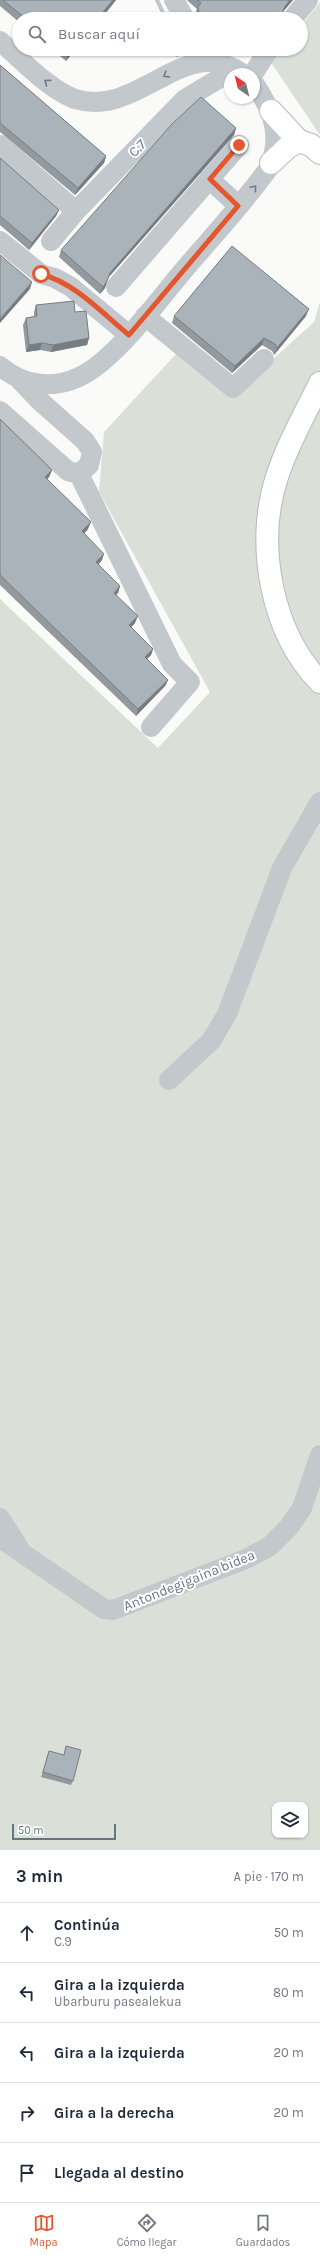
<!DOCTYPE html>
<html lang="es">
<meta charset="utf-8">
<style>
:root{--surface:#fff;--page:#f6f6f7;--text:#1f2937;--muted:#747a83;--line:#e0e1e3;--accent:#e4572e}
body{margin:0;font-family:Karla,sans-serif;background:var(--page);color:var(--text)}
.controls{position:absolute;right:12px;bottom:12px;display:grid;overflow:hidden;border-radius:8px;box-shadow:0 1px 3px #0004}
.controls button{width:36px;height:36px;display:grid;place-items:center;padding:0;border:0;border-bottom:1px solid var(--line);background:var(--surface);color:var(--text);font:20px sans-serif}
.compass{position:absolute;left:224px;top:68px;width:36px;height:36px;border-radius:50%;background:var(--surface);box-shadow:0 1px 3px #0004;rotate:325deg}
.scale{position:absolute;left:12px;bottom:10px;width:104px;box-sizing:border-box;padding-left:4px;border:2px solid #657683;border-top:0;font-size:11px;line-height:14px;white-space:nowrap;color:#657683;-webkit-text-stroke:3px #fff;paint-order:stroke}
.stop{position:absolute;width:12px;height:12px;margin:-9px;border:3px solid #e4572e;border-radius:50%;background:#fff}
.stop.end{background:#e4572e;border-color:#fff;box-shadow:0 1px 4px #0008}
.list{margin:0;padding:0;list-style:none}
h2{display:flex;justify-content:space-between;align-items:center;height:52px;margin:0;padding:0 16px;font-size:17px}
h2 small{font-size:13px;font-weight:400;color:var(--muted)}
.list li{display:grid;grid-template-columns:26px 1fr auto;gap:12px;align-items:center;box-sizing:border-box;height:60px;padding:0 16px;border-top:1px solid var(--line)}
.list b{display:block;font-size:15px;white-space:nowrap}
.list p{margin:0;font-size:13px;white-space:nowrap;color:var(--muted)}
.list em{font-size:13px;font-style:normal;color:var(--muted)}
.icon{flex:none;width:22px;height:22px;fill:none;stroke:currentColor;stroke-width:2;stroke-linecap:round;stroke-linejoin:round}
.map{position:relative;flex:none;width:320px;height:1850px;overflow:hidden}
.search{position:absolute;background:var(--surface);box-shadow:0 1px 3px #0004;left:12px;right:12px;top:12px;height:44px;display:flex;align-items:center;gap:10px;box-sizing:border-box;padding:0 14px;border-radius:22px;color:var(--muted);font-size:15px}
.sheet{height:352px;background:var(--surface)}
nav{display:flex;justify-content:space-around;align-items:center;box-sizing:border-box;height:56px;border-top:1px solid var(--line);background:var(--surface);font-size:11px;color:var(--muted)}
nav a{display:grid;justify-items:center;gap:2px}
nav .on{color:var(--accent)}
.map>svg:first-child{display:block}
.green{fill:#dadfd7;fill-rule:evenodd}
.lines{fill:none;stroke-linecap:round;stroke-linejoin:round}
.stream{stroke:#bbc7cb;stroke-width:4}
.major-casing{stroke:#b5babe;stroke-width:24}
.minor{stroke:#c3c8cc;stroke-width:20}
.major{stroke:#fff;stroke-width:22}
.wall{fill:#929a9f}
.shaded-wall{fill:#777d82}
.building{fill:#aab3b9;stroke:#777d82}
.oneway{stroke:#6a7a87}
.route{stroke:#e4572e;stroke-width:5}
.labels{text-anchor:middle;stroke-width:4;stroke-linejoin:round;paint-order:stroke}
.street-label{font-size:14px;fill:#657683;stroke:#fff}
</style>
<div class="map">
<svg width="320" height="1850" viewBox="0 0 320 1850">
<rect width="100%" height="100%" fill="#fafaf8"/>
<path class="green" d="M320,2v133l-50,-74 10,-12h21v-24z
M320,302v1548h-320v-1251l158,149 52,-56 -111,-200 5,-60 72,-78 55,43 83,-75zM275,1805h30v30h-30z"/>
<g class="lines">
<path class="stream" d="M157,0l9,19
M176,49l1,6"/>
<defs>
<path id="major" d="M271,111l28,30
M299,141l12,4 9,8
M271,163l17,-16 11,-6
M320,383c-15,31 -33,62 -43,94 -22,66 -6,155 43,205"/>
</defs>
<use href="#major" class="major-casing"/>
<path class="minor" d="M174,0l11,19
M292,19l16,-19
M0,41c21,18 49,49 75,58 64,20 109,-68 168,-25
M253,74l16,-25
M0,145l76,66
M209,179l30,27
M0,241l41,33 14,4 16,9 58,48
M51,241l25,-30 109,-112 50,-30
M116,287l123,-142
M145,316l88,72 31,-29
M0,366c22,19 52,24 79,11 34,-15 79,-76 104,-106 28,-33 59,-66 85,-102 16,-32 4,-59 -14,-86
M0,411l68,60 11,3 10,-9 3,-13 -7,-11 -45,-40 -21,-22
M79,474l93,190 18,18 -39,45
M169,1080l42,-39 16,-27 55,-146 38,-66
M0,1518l19,30
M0,1538l104,71 9,1 133,-51 24,-13 19,-19 13,-19 18,-53"/>
<use href="#major" class="major"/>
</g>
<path class="wall" d="M0,0h116l-15,19h-82v3l-19,-16z
M187,0h106l-10,11 2,8h-89l-1,-5 2,-5 -8,-7z
M52,49h24l-10,12z
M0,65l106,91 -2,7 -29,32 -75,-63z
M236,128l-2,7 -126,143 -3,10 -5,6 -41,-37 2,-7z
M0,158l59,52 -3,6 -27,34 -29,-25z
M36,305l39,7 14,26 -2,7 -36,7 -11,-2 -14,2 -3,-27 3,-7 8,-1v-5z
M174,316h132l-32,39 -2,-4 -10,-6 -30,28 -60,-50z
M0,419l52,51 -3,7 -2,2 41,50 -4,5 18,26 -4,5 22,21 -2,7 -2,2 19,28 -4,4 22,22 -2,6 -4,4 21,21 -3,6 -29,30 -136,-131z
M66,1746l7,35 -2,4 -30,-8 8,-26 15,4z"/>
<path class="shaded-wall" d="M113,0h3l-15,19h-4z
M290,0h3l-10,12 -2,5 5,-12z
M72,49h4l-10,12 2,-7z
M236,128l-2,7 -127,144 3,-6z
M106,156l-2,7 -29,32 3,-7z
M59,210l-3,6 -27,34 3,-7z
M107,281l-2,7 -5,6 3,-7z
M32,282l-2,7 -30,34v-4z
M309,309l-3,7 -32,39 3,-7z
M89,338l-2,7 -36,7 2,-7z
M264,338l-2,7 -30,28 3,-7z
M42,343l-2,7 -14,2 3,-7z
M52,470l-3,7 -7,7 3,-7z
M91,522l-3,7 -9,9 3,-7z
M104,554l-2,6 -9,9 3,-7z
M120,586l-2,7 -7,7 3,-7z
M138,616l-3,7 -8,9 2,-7z
M153,649l-2,6 -9,9 3,-7z
M168,680l-3,6 -29,30 2,-7z"/>
<path class="building" d="M3,0h110l-16,19h-71z
M197,0h93l-4,5 -3,5 2,8v1h-79l-7,-6 -1,-6 3,-4z
M62,49h10l-4,5z
M0,65l106,91 -28,32 -78,-65z
M201,97l35,31 -126,145 -3,8 -4,6 -42,-37 111,-126z
M0,158l59,52 -27,33 -32,-27z
M232,246l77,63 -32,39 -2,-4 -11,-6 -29,28 -61,-50z
M0,255l32,27 -32,37z
M74,301l1,11 11,-1 3,27 -36,7 -11,-2 -13,2 -3,-27 11,-2 -1,-11z
M0,419l52,51 -7,7 46,45 -9,9 22,23 -8,8 24,24 -6,7 24,23 -9,9 24,24 -8,8 23,23 -30,29 -138,-134z
M66,1746l15,4 -8,31 -30,-9 6,-21 15,4z"/>
<defs><path id="oneway-chevron" d="M-2-3.5L2.5 0L-2 3.5" fill="none" stroke-width="1.6" stroke-linecap="round" stroke-linejoin="round"/></defs>
<g class="oneway">
<use href="#oneway-chevron" transform="translate(166 75) rotate(149)"/>
<use href="#oneway-chevron" transform="translate(47 82) rotate(-143)"/>
<use href="#oneway-chevron" transform="translate(254 188) rotate(-50)"/>
</g>
<g class="lines">
<path class="route" d="M41,274c34,9 61,39 88,61l109,-129 -28,-27 29,-34"/>
</g>
<g class="labels">
<g class="street-label">
<text transform="translate(137 148) rotate(-46)" y="5">C.7</text>
<text transform="translate(189 1580) rotate(-22)" y="5">Antondegigaina bidea</text>
</g>
</g>
</svg>
<div class="controls">
<button><svg class="icon" aria-label="layers" viewBox="0 0 24 24"><path d="M12 4l9 5-9 5-9-5zM3 14l9 5 9-5"/></svg></button>
</div>
<svg class="compass" viewBox="-18 -18 36 36"><path d="M0-13l5 13h-10z" fill="#e53935"/><path d="M0 13l5-13h-10z" fill="#747a83"/></svg>
<div class="scale">50 m</div>
<div class="stop" style="left:41px;top:274px"></div>
<div class="stop end" style="left:239px;top:145px"></div>
<div class="search"><svg class="icon" aria-label="search" viewBox="0 0 24 24"><circle cx="10" cy="10" r="6"/><path d="M15 15l6 6"/></svg>Buscar aquí</div>
</div>
<section class="sheet">
<h2>3 min<small>A pie · 170 m</small></h2>
<ul class="list">
<li><svg class="icon" aria-label="ahead" viewBox="0 0 24 24"><path d="M12 20V5M6 11l6-6 6 6"/></svg><div><b>Continúa</b><p>C.9</p></div><em>50 m</em></li>
<li><svg class="icon" aria-label="left" viewBox="0 0 24 24"><path d="M17 20v-9H6M10 6l-5 5 5 5"/></svg><div><b>Gira a la izquierda</b><p>Ubarburu pasealekua</p></div><em>80 m</em></li>
<li><svg class="icon" aria-label="left" viewBox="0 0 24 24"><path d="M17 20v-9H6M10 6l-5 5 5 5"/></svg><div><b>Gira a la izquierda</b></div><em>20 m</em></li>
<li><svg class="icon" aria-label="right" viewBox="0 0 24 24"><path d="M7 20v-9h11M14 6l5 5-5 5"/></svg><div><b>Gira a la derecha</b></div><em>20 m</em></li>
<li><svg class="icon" aria-label="arrive" viewBox="0 0 24 24"><path d="M6 21V4h12l-3 4 3 4H6"/></svg><div><b>Llegada al destino</b></div></li>
</ul>
</section>
<nav>
<a class="on"><svg class="icon" aria-label="map" viewBox="0 0 24 24"><path d="M3 6l6-2 6 2 6-2v14l-6 2-6-2-6 2zM9 4v14M15 6v14"/></svg>Mapa</a>
<a><svg class="icon" aria-label="directions" viewBox="0 0 24 24"><path d="M12 3l9 9-9 9-9-9zM9 14v-3h6M13 9l2 2-2 2"/></svg>Cómo llegar</a>
<a><svg class="icon" aria-label="saved" viewBox="0 0 24 24"><path d="M7 4h10v16l-5-4-5 4z"/></svg>Guardados</a>
</nav>
